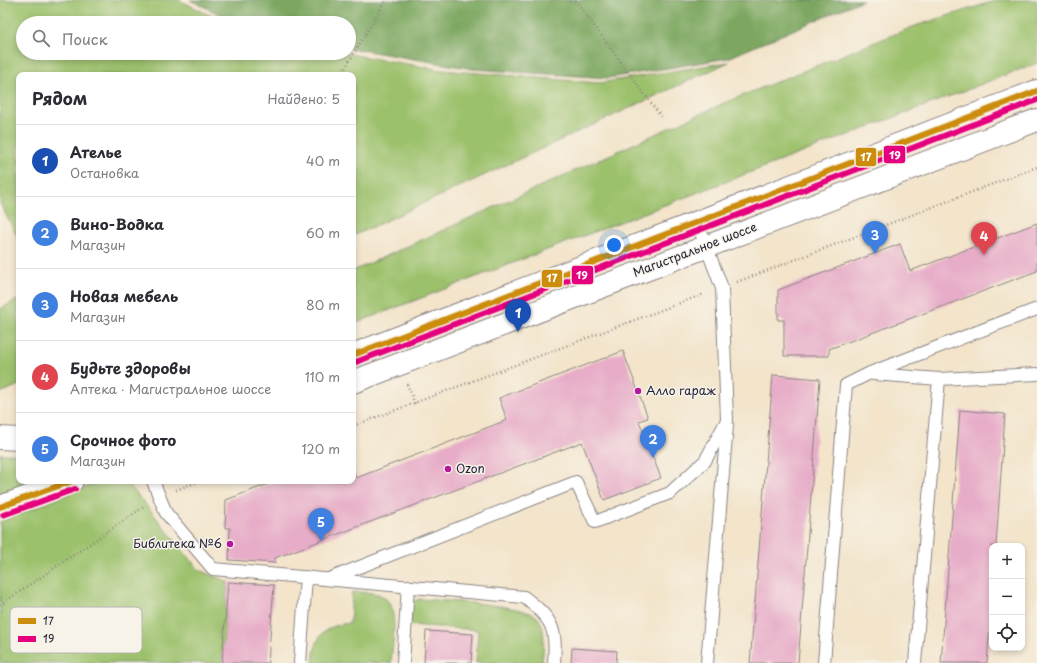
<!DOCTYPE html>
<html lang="ru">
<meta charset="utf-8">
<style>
:root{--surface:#fff;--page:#f7f7f7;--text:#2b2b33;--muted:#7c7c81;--line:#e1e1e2;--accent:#b5179e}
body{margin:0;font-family:"Playpen Sans",sans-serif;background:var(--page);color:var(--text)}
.controls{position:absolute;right:12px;bottom:12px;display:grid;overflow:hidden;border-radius:8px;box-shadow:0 2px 6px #0003}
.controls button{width:36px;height:36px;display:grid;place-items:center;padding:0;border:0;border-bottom:1px solid var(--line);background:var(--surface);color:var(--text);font:20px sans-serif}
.you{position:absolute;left:614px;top:245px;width:14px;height:14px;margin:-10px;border:3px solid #fff;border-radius:50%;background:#1a73e8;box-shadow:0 0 0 6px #1a73e833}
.badge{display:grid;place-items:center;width:26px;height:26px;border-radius:50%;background:var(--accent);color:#fff;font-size:13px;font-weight:700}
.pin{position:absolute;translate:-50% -33px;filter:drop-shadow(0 1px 2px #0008)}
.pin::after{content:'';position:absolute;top:21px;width:14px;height:12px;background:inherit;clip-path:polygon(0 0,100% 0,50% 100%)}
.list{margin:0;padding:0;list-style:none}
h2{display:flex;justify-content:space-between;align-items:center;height:52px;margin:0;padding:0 16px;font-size:17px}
h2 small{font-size:13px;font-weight:400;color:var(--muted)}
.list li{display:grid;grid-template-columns:26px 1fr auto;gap:12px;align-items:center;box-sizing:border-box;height:72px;padding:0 16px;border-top:1px solid var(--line)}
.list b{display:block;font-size:15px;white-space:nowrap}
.list p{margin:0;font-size:13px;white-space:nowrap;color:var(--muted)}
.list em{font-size:13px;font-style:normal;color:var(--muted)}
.icon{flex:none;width:22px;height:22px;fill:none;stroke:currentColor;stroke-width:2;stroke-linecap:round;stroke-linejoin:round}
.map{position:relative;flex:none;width:1037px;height:663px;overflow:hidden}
.search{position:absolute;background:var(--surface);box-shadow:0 2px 6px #0003;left:16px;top:16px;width:340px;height:44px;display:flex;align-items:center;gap:10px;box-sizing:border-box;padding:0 14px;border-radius:22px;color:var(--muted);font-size:15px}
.panel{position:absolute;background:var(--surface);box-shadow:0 2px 6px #0003;left:16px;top:72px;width:340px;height:412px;border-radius:8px}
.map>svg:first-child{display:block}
.green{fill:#9cc16c;stroke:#5f7254}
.forest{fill:#7da760;stroke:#50644e}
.building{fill:#e7acc8}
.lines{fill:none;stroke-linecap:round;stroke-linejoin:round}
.service-casing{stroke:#8a8382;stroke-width:14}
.secondary-casing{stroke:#8a8382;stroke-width:24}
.path{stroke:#8a8382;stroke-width:2.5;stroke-dasharray:1 3;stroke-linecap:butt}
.service{stroke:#fff;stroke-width:12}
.secondary{stroke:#fff;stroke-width:22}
.bus-1-casing{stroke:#f7f3e8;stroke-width:9}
.bus-2-casing{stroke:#f7f3e8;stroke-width:9}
.bus-1{stroke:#cc8c0c;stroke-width:6}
.bus-2{stroke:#e5007d;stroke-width:6}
.poi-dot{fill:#b5179e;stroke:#f7f3e8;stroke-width:1.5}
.labels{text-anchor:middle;stroke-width:3;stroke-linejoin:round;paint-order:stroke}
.street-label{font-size:12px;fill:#22223b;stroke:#f7f3e8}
.poi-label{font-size:12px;fill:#22223b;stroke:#f7f3e8;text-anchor:start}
.key{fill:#f7f3e8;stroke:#b7b4b4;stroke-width:1}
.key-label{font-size:11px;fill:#22223b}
.line-badge{stroke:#f7f3e8;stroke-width:1.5}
.badge-label{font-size:11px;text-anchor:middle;font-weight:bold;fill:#fff}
</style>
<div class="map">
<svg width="1037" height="663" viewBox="0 0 1037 663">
<rect width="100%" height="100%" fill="#f7f3e8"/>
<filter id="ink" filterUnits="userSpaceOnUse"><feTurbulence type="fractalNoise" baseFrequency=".025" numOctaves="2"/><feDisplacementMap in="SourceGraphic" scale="8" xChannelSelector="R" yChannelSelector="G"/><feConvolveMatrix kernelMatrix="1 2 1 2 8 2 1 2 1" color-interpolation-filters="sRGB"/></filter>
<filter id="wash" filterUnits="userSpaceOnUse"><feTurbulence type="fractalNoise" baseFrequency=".012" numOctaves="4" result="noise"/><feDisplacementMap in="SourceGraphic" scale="16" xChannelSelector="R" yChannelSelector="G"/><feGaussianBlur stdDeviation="0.9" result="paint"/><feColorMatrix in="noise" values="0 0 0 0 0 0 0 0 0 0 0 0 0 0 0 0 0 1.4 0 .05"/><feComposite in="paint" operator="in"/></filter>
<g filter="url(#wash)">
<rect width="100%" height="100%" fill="#f3e4ca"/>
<path class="green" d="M0,0h179l47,23h-203v30h320l98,17 158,13 130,-21 -376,174v-161h-334v165l-19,-37z
M998,0h39v63l-684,261v-53l371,-168 191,-77z
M19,299v86l-19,8v-84z
M0,454h19v27h18l-37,14z
M109,481l18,1 72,88 29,12 -6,81h-222v-141l93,-38z
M352,592c8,0 18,0 26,2 24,8 14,50 13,69h-78c2,-27 10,-37 37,-40z
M420,599c21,2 107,5 118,19 9,12 5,31 4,45h-66l2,-33 -67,-5 1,-23z"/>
<path class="forest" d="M190,0h673l-135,58 -120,20 -135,-9 -124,-21v-25h-111z"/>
<g id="blocks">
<path class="building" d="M1037,223v48l-208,78v7h-45v-36h-6v-30l122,-46 10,27z
M623,351l25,67 -9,3 22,57 -57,22 -22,-58 -307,116v5l-46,-3 1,-32h-5l1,-28 50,-19h77v-11l3,8 151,-58 -8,-22z
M773,375l47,4 -22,284h-48z
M960,410l45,4 -9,132h-4v51l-5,66h-46z
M228,582l46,3 -6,78h-46z
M426,631l47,3 -2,29h-47z
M572,648l45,3 -1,12h-45z"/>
</g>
</g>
<g filter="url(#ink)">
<use href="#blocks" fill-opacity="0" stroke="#8a8382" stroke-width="1"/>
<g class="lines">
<defs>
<path id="service" d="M873,374l66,5 98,-5
M153,481l13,32 47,56 311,28c28,22 33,30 30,66
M329,579l247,-97 19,40 75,-29 35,-32 22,-41 -5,-132 -25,-66
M300,663l6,-86
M403,663l5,-77
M707,663l20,-238
M824,663l22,-278 24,-12 167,-64
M915,663l24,-284"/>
<path id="secondary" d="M353,355l684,-264
M353,382l684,-262
M0,438l19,1
M0,507l72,-26"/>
</defs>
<use href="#service" class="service-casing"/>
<use href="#secondary" class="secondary-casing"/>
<path class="path" d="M575,0l87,118
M341,75l45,-75
M737,282l300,-115
M407,384l8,20
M353,426l351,-132
M176,490l24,-9
M0,605l145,-99"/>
<use href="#service" class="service"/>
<use href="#secondary" class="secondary"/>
<defs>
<path id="bus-1" d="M353,355l684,-264
M0,507l72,-26"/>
<path id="bus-2" d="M356,362l681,-262
M3,515l72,-26"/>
</defs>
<use href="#bus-1" class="bus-1-casing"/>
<use href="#bus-2" class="bus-2-casing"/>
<use href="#bus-1" class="bus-1"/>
<use href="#bus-2" class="bus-2"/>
</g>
</g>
<g class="poi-dot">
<circle cx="638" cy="391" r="4"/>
<circle cx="448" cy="469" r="4"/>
<circle cx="230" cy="544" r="4"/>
</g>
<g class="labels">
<g class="street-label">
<text transform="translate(695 250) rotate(-21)" y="4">Магистральное шоссе</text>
</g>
<g class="poi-label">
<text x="646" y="395">Алло гараж</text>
<text x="456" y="473">Ozon</text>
<text x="222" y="548" text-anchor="end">Библитека №6</text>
</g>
</g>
<rect x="10" y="607" width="132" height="46" rx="6" class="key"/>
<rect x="18" y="618" width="18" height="6" fill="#cc8c0c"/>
<rect x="18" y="636" width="18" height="6" fill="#e5007d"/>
<g class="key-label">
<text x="43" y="625">17</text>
<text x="43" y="643">19</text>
</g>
<g class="line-badge">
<rect x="883" y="145" width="23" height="19" rx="4" fill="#e5007d"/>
<rect x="855" y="147" width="22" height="20" rx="4" fill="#cc8c0c"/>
<rect x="571" y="265" width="23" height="20" rx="4" fill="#e5007d"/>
<rect x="541" y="269" width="22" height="19" rx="4" fill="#cc8c0c"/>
</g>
<g class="badge-label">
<text x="895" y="159">19</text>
<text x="866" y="161">17</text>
<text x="582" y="279">19</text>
<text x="552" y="282">17</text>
</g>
</svg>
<div class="controls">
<button>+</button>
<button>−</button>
<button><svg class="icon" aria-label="locate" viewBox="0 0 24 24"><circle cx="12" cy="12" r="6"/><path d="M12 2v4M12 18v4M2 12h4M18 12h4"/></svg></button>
</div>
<div class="you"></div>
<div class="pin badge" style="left:518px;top:332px;background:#1a4fb4">1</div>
<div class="pin badge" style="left:653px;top:458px;background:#3f7fe0">2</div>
<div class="pin badge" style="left:875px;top:254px;background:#3f7fe0">3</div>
<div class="pin badge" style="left:984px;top:255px;background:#e0444e">4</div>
<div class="pin badge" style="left:321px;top:541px;background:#3f7fe0">5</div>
<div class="search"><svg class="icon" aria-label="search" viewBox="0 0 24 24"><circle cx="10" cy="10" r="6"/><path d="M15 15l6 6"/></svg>Поиск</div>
<section class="panel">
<h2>Рядом<small>Найдено: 5</small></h2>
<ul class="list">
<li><span class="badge" style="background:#1a4fb4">1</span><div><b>Ателье</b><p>Остановка</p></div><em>40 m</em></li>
<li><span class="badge" style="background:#3f7fe0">2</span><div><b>Вино-Водка</b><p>Магазин</p></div><em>60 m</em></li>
<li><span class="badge" style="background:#3f7fe0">3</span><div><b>Новая мебель</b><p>Магазин</p></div><em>80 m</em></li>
<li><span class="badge" style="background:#e0444e">4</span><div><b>Будьте здоровы</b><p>Аптека · Магистральное шоссе</p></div><em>110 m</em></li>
<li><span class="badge" style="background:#3f7fe0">5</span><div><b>Срочное фото</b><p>Магазин</p></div><em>120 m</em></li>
</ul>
</section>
</div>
